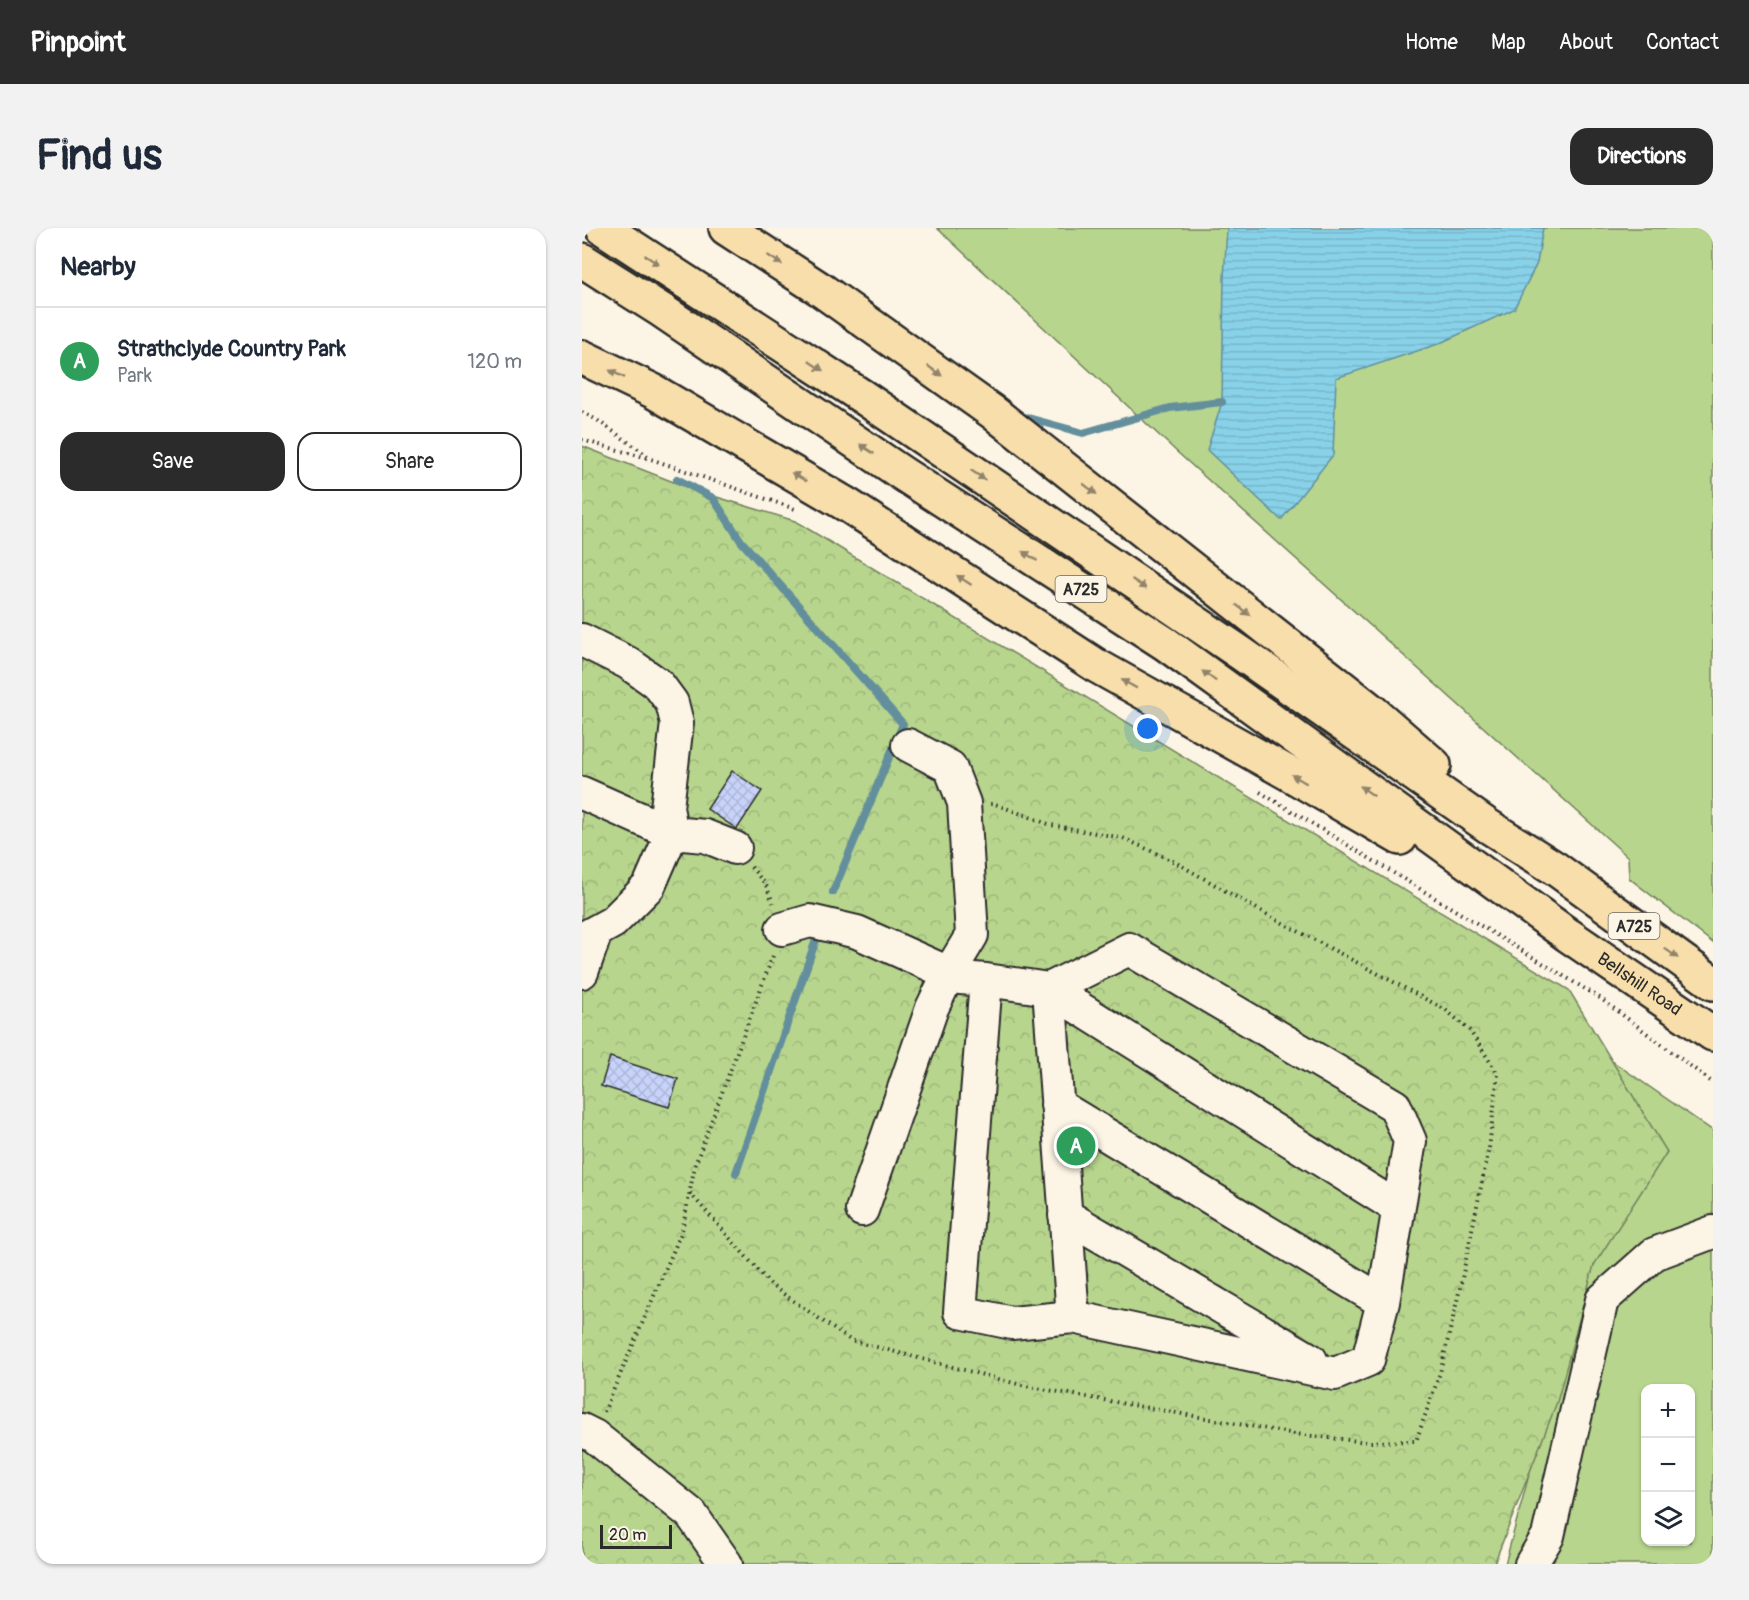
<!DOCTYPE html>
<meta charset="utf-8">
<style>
:root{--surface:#fff;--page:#f2f2f3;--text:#1f2937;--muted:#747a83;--line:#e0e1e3;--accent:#2b2b2b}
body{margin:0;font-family:Pangolin,sans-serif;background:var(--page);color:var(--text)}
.controls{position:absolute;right:18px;bottom:18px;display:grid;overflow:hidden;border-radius:12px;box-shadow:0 2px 4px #0004}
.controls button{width:54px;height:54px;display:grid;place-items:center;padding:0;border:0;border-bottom:2px solid var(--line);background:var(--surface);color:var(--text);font:30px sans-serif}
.scale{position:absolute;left:18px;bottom:15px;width:72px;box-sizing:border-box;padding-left:6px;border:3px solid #2b2b2b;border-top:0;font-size:16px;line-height:21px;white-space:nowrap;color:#2b2b2b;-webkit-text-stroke:4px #fcf5e5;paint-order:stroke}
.you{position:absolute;left:566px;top:501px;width:21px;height:21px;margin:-15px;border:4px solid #fff;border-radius:50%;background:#1a73e8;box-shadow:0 0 0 9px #1a73e833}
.badge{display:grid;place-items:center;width:39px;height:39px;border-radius:50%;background:var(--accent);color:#fff;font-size:20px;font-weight:700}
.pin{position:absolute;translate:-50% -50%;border:3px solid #fff;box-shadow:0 2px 6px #0006}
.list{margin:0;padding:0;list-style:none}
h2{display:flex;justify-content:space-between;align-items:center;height:78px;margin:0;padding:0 24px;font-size:26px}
h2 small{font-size:20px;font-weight:400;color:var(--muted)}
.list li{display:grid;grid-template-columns:39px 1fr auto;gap:18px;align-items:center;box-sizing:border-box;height:108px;padding:0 24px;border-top:2px solid var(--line)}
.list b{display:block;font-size:22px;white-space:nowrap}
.list p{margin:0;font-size:20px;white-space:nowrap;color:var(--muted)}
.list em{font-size:20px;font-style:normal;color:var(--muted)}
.actions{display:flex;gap:12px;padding:18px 24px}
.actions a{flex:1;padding:14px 0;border:2px solid var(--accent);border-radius:18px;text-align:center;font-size:21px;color:var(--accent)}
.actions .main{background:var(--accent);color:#fff}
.icon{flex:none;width:33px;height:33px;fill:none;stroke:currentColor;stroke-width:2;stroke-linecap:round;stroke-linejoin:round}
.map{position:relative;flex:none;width:1131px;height:1336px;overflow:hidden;border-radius:18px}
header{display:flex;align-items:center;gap:36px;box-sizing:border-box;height:84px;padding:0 30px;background:var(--accent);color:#fff}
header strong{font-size:28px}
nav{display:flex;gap:33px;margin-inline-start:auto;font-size:21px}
.intro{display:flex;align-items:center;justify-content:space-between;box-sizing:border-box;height:144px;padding:0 36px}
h1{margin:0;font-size:42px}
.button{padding:15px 27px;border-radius:18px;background:var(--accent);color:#fff;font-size:21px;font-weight:700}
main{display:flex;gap:36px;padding:0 36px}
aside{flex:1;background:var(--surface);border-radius:18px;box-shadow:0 2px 4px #0004}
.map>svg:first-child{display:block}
.green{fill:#b7d58d;stroke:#71805c;stroke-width:1.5;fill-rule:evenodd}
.forest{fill:url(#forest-crowns);stroke:#71805c;stroke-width:1.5}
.water{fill:url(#water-rules);stroke:#638f9d;stroke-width:1.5}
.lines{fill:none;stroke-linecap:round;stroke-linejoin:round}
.stream{stroke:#638f9d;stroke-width:8}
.building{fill:url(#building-cross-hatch);stroke:#2b2b2b;stroke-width:1.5}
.minor-casing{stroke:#2b2b2b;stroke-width:36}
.highway-casing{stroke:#2b2b2b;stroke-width:38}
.path{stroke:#2b2b2b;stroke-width:4;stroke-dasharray:1.5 4.5;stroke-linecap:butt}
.minor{stroke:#fcf5e5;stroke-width:32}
.highway{stroke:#f8deab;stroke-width:33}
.oneway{fill:#92846b}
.labels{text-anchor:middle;stroke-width:6;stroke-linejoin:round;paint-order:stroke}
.shield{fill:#fcf5e5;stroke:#6a6863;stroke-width:1.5}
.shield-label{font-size:16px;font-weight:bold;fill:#2b2b2b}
.street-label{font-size:18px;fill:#2b2b2b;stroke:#fcf5e5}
</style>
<header>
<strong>Pinpoint</strong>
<nav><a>Home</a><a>Map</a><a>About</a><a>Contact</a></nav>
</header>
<div class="intro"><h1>Find us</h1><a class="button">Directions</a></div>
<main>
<aside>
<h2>Nearby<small></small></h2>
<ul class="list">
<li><span class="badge" style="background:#2e9e5b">A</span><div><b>Strathclyde Country Park</b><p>Park</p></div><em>120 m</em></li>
</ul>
<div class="actions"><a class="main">Save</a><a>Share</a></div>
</aside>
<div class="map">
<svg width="1131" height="1336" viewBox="0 0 1131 1336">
<defs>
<pattern id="forest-crowns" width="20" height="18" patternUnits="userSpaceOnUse" patternTransform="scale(1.5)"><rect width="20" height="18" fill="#b7d58d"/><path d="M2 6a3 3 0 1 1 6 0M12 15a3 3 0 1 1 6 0" fill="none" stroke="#9eb77a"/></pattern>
<pattern id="water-rules" width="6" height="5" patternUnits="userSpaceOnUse" patternTransform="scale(1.5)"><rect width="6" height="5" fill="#88d2e9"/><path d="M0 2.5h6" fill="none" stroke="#76b4c8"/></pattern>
<pattern id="building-cross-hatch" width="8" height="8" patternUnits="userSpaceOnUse" patternTransform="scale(1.5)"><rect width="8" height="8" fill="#c7d3fa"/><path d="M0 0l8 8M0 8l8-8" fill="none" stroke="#abb5d6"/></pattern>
</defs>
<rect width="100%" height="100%" fill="#fcf5e5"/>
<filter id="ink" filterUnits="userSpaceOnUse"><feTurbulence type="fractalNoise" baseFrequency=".0167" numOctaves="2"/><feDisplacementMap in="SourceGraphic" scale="12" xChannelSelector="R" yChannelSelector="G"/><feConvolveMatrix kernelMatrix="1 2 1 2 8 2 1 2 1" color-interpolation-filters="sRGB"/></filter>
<g filter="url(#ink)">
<path class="green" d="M355,0h776v715l-84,-65 -1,-21 -451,-405z
M997,810l134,93v433h-208l71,-264zM1064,1160h44v154h-44z"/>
<path class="forest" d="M0,218l112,44 101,31 774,469 98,162 -73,113 -37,137 -63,162h-912z"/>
<path class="water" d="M645,0h316l-6,35 -23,46 -76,35 -102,34 -3,77 -52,65 -74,-70 15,-48 2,-124z"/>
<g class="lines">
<path class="stream" d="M435,187l66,18 87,-25 52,-6
M95,251l36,19 28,43 162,183 -70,168
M154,945l83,-242"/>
</g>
<path class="building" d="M150,543l30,20 -25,38 -30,-20z
M28,829l68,22 -9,28 -68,-21z"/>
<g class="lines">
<defs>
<path id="minor" d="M0,412l46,23 30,21 14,19 5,20 -10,85 5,25 -23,53 -36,36 -31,17
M0,565l90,40 33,3 30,12
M200,701l28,-8 47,11 103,46 26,2 63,9 24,328
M0,744l14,-40
M404,752l-26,332 52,11 61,-6 262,57 33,-14 15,-58 27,-161 -15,-35 -266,-157 -80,40
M467,761l349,219
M475,877l326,197
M280,982l70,-202 17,-35 23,-38 -8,-132 -14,-36 -42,-22
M483,987l246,145
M0,1202l12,6 97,78 35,50
M949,1336l17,-28 54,-236 52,-46 59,-22"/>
<g id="highway">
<path d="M21,0l260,169 379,257 246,172 68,43 157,114"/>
<path d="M144,0l94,61 174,124 379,299 61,53"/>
<path id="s1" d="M0,32l79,50 242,164 263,170 402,291 145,99"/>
<path d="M0,129l71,34 196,115 248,160 191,107 112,65"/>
</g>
</defs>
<use href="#minor" class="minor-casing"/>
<use href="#highway" class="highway-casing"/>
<path class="path" d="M0,184l15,8 54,38
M0,212l72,20 141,49
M678,564l340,206 113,85
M169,639l15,18 7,18
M108,965l82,93 78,54 175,46 270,48 72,8 49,-1 24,-68 20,-85 29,-140 9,-74 -28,-43 -24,-21 -180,-96 -91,-52 -52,-24 -72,-13 -56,-21h-6
M22,1184l78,-181 13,-66 79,-212"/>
<use href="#minor" class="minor"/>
<use href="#highway" class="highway"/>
</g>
<defs><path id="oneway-solid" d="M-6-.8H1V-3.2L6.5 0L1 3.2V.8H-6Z" transform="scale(1.5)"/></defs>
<g class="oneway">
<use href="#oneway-solid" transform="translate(70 32) rotate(33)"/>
<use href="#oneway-solid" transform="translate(193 32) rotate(33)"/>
<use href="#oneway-solid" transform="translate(234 138) rotate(33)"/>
<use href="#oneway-solid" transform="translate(353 143) rotate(35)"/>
<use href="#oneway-solid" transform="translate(35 146) rotate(-154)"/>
<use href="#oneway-solid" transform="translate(285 221) rotate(-146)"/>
<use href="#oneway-solid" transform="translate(396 247) rotate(34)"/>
<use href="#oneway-solid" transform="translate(217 249) rotate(-150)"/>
<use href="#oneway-solid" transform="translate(508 261) rotate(38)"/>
<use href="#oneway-solid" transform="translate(448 328) rotate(-147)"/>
<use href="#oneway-solid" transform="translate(382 352) rotate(-147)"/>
<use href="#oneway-solid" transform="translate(557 356) rotate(34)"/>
<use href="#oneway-solid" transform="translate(661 382) rotate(38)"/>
<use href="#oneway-solid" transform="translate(627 448) rotate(-143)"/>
<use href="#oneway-solid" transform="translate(547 456) rotate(-151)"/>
<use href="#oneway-solid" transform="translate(717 551) rotate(-150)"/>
<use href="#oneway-solid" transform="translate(785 563) rotate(-144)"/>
<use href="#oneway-solid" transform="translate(1089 725) rotate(36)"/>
</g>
</g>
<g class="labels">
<g class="shield">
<rect x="473.5" y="348" width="51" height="26" rx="4.5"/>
<rect x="1026.5" y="685" width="51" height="26" rx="4.5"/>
</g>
<g class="shield-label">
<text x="499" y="367">A725</text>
<text x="1052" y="704">A725</text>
</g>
<g class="street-label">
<text dy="6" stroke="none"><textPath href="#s1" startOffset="1282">Bellshill Road</textPath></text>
</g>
</g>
</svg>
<div class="controls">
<button>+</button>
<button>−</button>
<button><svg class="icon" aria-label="layers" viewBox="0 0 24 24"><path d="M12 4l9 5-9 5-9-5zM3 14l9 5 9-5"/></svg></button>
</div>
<div class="scale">20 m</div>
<div class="you"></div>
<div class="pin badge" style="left:494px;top:918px;background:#2e9e5b">A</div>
</div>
</main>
